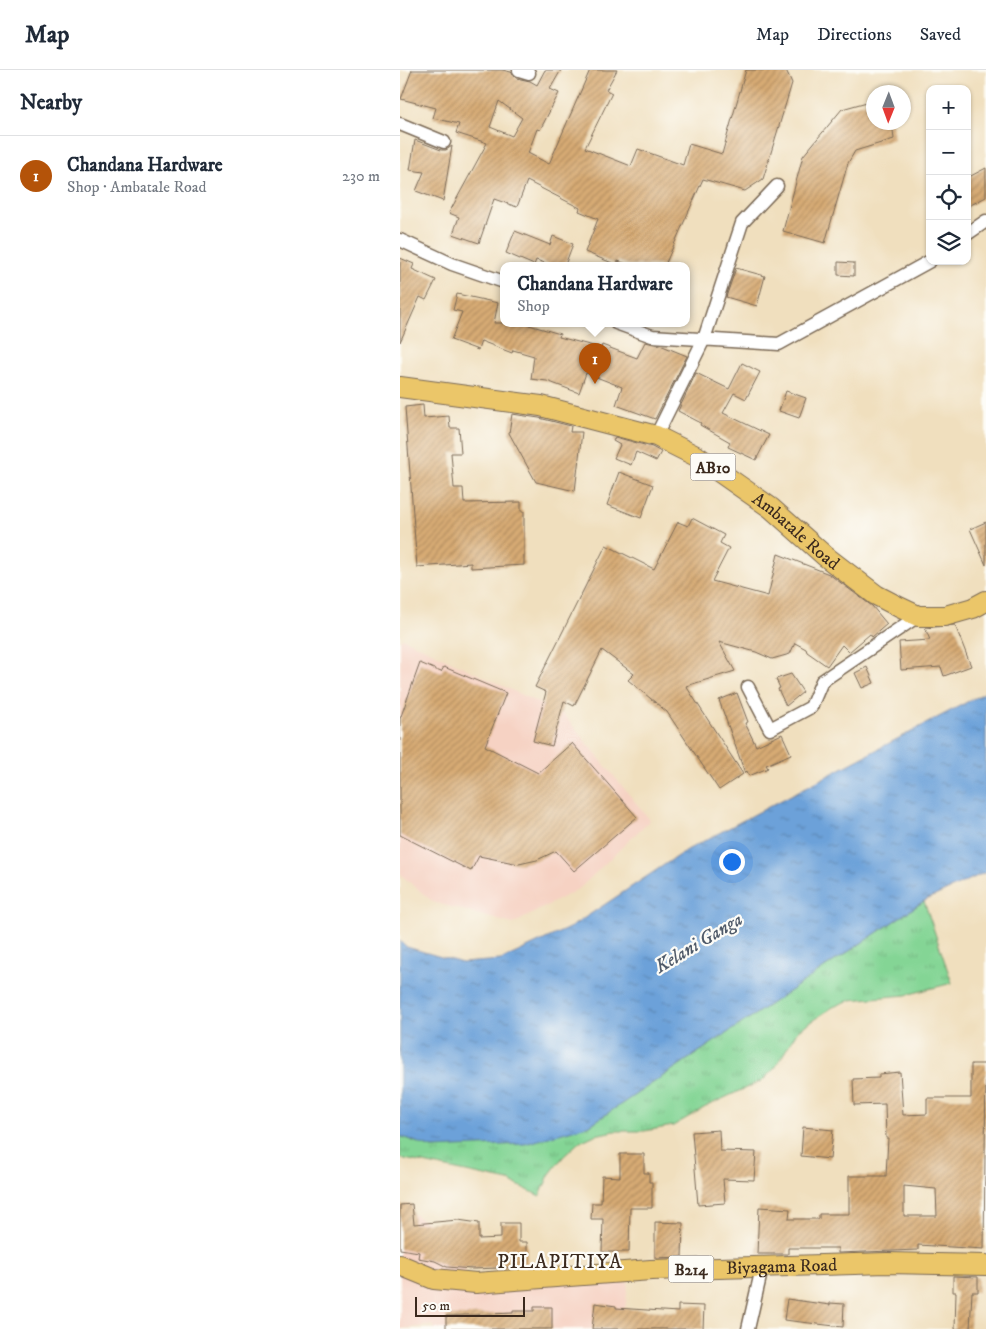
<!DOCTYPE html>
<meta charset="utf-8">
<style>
:root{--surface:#fff;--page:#f2f2f3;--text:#1f2937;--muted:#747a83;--line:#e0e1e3;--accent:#b45309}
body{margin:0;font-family:"IM FELL DW Pica",serif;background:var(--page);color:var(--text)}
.controls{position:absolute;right:15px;top:15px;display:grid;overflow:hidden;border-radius:10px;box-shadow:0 1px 4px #0004}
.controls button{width:45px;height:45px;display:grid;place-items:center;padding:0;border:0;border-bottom:1px solid var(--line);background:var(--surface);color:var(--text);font:25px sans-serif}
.compass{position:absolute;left:466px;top:15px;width:45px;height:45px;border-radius:50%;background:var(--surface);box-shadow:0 1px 4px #0004;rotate:181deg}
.scale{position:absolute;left:15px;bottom:12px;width:110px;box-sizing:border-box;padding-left:5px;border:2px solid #3b2a1e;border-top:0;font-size:14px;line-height:18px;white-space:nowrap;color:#3b2a1e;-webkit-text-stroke:4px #fdfcf7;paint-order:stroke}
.you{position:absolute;left:331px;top:791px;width:18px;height:18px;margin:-12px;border:4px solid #fff;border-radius:50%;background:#1a73e8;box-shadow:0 0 0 8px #1a73e833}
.badge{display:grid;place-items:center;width:32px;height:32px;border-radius:50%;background:var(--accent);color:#fff;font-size:16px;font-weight:700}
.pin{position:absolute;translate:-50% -41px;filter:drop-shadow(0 1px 2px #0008)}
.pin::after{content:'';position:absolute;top:26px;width:18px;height:15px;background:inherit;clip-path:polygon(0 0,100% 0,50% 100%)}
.popup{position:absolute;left:100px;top:192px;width:190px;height:65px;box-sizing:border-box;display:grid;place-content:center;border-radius:10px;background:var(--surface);filter:drop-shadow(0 1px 4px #0005);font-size:16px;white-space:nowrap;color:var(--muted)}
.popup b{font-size:19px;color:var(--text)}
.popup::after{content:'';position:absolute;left:50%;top:100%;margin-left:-10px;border:10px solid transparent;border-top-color:var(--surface)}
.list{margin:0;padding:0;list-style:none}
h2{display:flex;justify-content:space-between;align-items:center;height:65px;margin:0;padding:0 20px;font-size:21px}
h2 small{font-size:16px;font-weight:400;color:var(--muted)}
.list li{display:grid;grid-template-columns:32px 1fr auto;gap:15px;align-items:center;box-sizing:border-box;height:80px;padding:0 20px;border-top:1px solid var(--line)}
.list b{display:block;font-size:19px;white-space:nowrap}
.list p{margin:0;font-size:16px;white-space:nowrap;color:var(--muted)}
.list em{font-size:16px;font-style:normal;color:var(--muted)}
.icon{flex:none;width:28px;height:28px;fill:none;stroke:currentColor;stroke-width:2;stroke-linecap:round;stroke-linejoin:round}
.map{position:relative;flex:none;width:586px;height:1259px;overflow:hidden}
header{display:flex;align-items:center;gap:30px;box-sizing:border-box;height:70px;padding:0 25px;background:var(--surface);border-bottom:1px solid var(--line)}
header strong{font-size:24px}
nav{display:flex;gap:28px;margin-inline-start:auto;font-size:18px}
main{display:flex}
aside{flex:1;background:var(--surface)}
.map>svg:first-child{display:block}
.built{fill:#f6d2c3}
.grass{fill:url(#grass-tufts);stroke:#60805a}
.water{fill:url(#water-ripples);stroke:#54667c}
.building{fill:url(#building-hatch);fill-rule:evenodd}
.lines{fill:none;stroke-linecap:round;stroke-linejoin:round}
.street-casing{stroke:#7a6956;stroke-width:15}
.primary-casing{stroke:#7a6956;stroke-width:22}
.street{stroke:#fff;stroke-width:12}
.primary{stroke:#ebc669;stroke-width:20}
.labels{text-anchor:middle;stroke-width:4.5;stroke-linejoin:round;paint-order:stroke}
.shield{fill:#fdfcf7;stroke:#75695f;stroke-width:1}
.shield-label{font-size:16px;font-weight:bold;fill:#3b2a1e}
.street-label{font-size:18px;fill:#3b2a1e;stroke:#fdfcf7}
.water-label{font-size:19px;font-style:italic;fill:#4f5a69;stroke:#fdfcf7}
.quarter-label{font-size:20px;letter-spacing:1px;fill:#3b2a1e;stroke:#fdfcf7}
</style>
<header>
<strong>Map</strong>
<nav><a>Map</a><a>Directions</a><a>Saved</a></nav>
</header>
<main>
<aside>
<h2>Nearby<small></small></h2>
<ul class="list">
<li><span class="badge">1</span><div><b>Chandana Hardware</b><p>Shop · Ambatale Road</p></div><em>230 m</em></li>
</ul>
</aside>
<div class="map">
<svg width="586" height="1259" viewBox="0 0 586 1259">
<defs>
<pattern id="grass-tufts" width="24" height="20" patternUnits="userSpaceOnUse" patternTransform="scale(1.25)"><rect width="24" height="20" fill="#84d595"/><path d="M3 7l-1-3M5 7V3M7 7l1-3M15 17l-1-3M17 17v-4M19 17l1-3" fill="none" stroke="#73b780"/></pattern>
<pattern id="water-ripples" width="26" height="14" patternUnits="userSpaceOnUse" patternTransform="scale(1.25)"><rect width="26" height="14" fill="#6ca1d9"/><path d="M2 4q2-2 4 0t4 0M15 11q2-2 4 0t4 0" fill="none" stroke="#5a83af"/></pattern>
<pattern id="building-hatch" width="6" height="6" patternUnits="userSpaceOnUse" patternTransform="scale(1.25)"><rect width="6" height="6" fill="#d7ab74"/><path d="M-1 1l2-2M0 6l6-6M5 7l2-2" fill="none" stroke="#b08b5f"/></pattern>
</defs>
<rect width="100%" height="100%" fill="#fdfcf7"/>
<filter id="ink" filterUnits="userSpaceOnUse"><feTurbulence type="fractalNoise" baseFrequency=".02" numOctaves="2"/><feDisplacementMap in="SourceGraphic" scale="10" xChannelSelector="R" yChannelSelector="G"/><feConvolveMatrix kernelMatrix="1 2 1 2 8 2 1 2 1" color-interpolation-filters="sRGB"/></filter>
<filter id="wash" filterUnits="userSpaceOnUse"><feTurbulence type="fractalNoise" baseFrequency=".0096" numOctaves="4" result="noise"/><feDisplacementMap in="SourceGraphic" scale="20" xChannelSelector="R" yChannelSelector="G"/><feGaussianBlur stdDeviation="1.12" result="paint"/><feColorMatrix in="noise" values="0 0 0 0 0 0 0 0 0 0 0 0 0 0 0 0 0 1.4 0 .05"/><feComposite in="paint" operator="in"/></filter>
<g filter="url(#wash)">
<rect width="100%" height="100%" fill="#f0dfbe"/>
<path class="built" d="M2,568l162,77 86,105 -70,68 -67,36 -80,-22 -33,-28v-233z
M0,1138l15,7 46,29 5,39 163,-8 -6,54h-189v-4l-34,4z"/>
<path class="grass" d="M524,831l28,82 -46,12 -56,5 -17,7 -35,23 -23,38 -12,12 -54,25 -36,21 -29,5h-30l-19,4 -17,8 -15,14 -14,18 -9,21 -31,-15 -109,-23v-22l32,12 158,-23z"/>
<path class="water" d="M586,622v180l-62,29 -334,224 -65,19 -93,4 -32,-12v-195l7,6 55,16 39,-3 70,-33 114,-76z"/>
<g id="blocks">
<path class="building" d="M12,0h90l9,2 5,6 14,3 7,4 8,-15h16l-11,19 9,4 -19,37 -3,-1 -9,24 21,11 41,-94h27l-11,20 6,3 -27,55 46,18 7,-17 45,16 6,-21 33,10 24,-84h40l6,13 -29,96 -18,12 -42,-12 -38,86h-36l-11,-4 -1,4 -32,-13 13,-33 -19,-8 1,-3 -53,-27 -10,26 -23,-8 -15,44 -26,-9 6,-17 -10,-4 38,-70 -31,-10 3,-9 -26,-6 3,-10 -35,-9zM99,31l23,17 -10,18 -22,-9z
M474,30v22h18l2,17 -39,12 -7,12 -23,80 -42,-12 20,-75 39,-47z
M15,70l26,10h5l6,-4 -9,55 -27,-10 8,-19 -14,-2z
M586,98v29l-19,10v-29z
M115,161l35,14 3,-9 20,8 -8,21h-14l-15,-5 -2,5 -28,-12z
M0,188l14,6 -2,5 24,11 -10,20 -6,-3 -20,45z
M438,192l16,1v13l-16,-1z
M336,198l29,8 -8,30 -31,-9z
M57,224l41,9 -4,20h35v2l31,9 -1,3 42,11 1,-3 35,13 8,-16 15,3 27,11 -32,63 -39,-14 6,-18 -36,-14 -7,20 -32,-12 -16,-2 3,-23 -21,-6 -1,3 -31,-12 -3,9 -27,-10 11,-28 -9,-2z
M342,293l18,9 -14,27 -12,-6 -11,20 46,22 -13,25 -28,-13 2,-5 -30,-17 1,-2 -23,-12 18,-38 33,16z
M386,321l20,7 -7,20 -20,-7z
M23,335l1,13 25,-2 1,12h9l2,25h-10l3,35h9l1,15 57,-1v9h3v54l-53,3v-5l-54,4 -12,-160z
M112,344l27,4 32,8 -1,6h12l-7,59 -39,-9 -27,-49z
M215,367l37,10 9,5 -5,9 -20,-9 -5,13 -17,-7 6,-13 -7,-4z
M219,402l34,13 -12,33 -34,-13z
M292,448l32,17 -4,8 9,5 -17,33 56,15 10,-42 51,20 43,32 15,18 -15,13 -2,-3 -21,18 -7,-7 -15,21 -20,-14 -1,-3 -11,-6 -5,11 -18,5 -16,-7 -37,-10 16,29 -49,15 57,88 -24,16 -52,-78 -39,-32 6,-6 -32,-24 -28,56 -10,-5 -12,45 -19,-5 13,-49 -11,-5 71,-142 48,24 24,-47 10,4z
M586,452v43l-16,-36z
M555,555l16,41 -27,10 -3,-9 -40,3 -2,-28 31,-2 -5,-12z
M20,593l21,9 3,-5 62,26 -21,53 53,27 34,-30 65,74 -63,54 -18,-20 -19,9 -18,4 -40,-8 -8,15 -71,-36v-116z
M467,597l7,16 -12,5 -7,-15z
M391,604l12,18 -17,14 -8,-17 2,-1 -4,-9z
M337,623l11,29 -3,1 11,23 26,-12 9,20 -25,11 2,3 -19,8 -2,-5 -2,2 -26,-73z
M571,994h15l-2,185 -66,-4v5l-80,3v-5h-50v6h-31l2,-47 31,2 -1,10h30v-5h30v-38h37l2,-38h-2l-1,-34 -31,1 -1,-26 26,-1v-4l21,-2 3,43 24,-1v-16h44zM504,1116l32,3 1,27h-33z
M403,1057l30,3 -3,29 -29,-3z
M319,1060l1,21 36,1 -2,28 -31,-1 2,24 -27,2 -6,-73z
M220,1084h24v19h5v9h3v26h-22l-1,44h-27l1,-33h-12l1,-16h9l1,-27 18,1z
M12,1134l2,20 44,-4 21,3v16l22,-1v-15h18v19h8v25l-55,2 -25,-2 -12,-6 -17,-3 1,-6 -19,-3v-44z
M255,1152l28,1 -1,34 -27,1z
M553,1206l25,1v15h-6l-2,37h-15l1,-37h-3z
M387,1229l43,6v-2l14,1 -1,23 -59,-7z
M195,1233l21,3v2l62,4v-7l26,1 -1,23h-111z
M134,1237h18v22h-106v-13l67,-3v-2h21z"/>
</g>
</g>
<g filter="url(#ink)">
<use href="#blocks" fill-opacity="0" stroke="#7a6956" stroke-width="1"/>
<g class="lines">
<defs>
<path id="street" d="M119,0l10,3
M0,54l44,18
M567,164l19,-13
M0,170l52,24 52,18
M216,253l36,13 127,8 151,-83
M256,366l48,-97 38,-116 35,-37
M348,617l22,42 41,-22 11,-26 96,-65
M348,1259l14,-61"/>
<g id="primary">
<path id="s1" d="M0,317l141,19 115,30 42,21 73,51 54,48 51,39 23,12 19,9h27l28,-8 13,-7"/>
<path id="s2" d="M0,1195l34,14 42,4 175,-13 236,-7 99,2"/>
</g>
</defs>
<use href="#street" class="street-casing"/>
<use href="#primary" class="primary-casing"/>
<use href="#street" class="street"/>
<use href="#primary" class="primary"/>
</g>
</g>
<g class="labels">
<g class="shield">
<rect x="290.5" y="383.5" width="45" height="27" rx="4"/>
<rect x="268.5" y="1185.5" width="45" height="27" rx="4"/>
</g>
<g class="shield-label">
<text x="313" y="403">AB10</text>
<text x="291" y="1205">B214</text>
</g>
<g class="street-label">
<text dy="6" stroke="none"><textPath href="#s1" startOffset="431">Ambatale Road</textPath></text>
<text dy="6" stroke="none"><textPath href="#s2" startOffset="385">Biyagama Road</textPath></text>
</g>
<g class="water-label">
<text transform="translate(298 872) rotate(-31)" y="7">Kelani Ganga</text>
</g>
<g class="quarter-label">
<text x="160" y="1198">PILAPITIYA</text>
</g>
</g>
</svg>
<div class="controls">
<button>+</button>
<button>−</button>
<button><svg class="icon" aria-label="locate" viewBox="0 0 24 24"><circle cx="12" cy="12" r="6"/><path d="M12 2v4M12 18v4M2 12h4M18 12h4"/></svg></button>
<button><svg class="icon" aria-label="layers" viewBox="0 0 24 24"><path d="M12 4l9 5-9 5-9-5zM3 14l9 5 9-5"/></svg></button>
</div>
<svg class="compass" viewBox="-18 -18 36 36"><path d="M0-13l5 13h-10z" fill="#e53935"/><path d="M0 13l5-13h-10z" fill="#747a83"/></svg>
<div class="scale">50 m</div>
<div class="you"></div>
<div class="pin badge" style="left:195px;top:314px">1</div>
<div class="popup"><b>Chandana Hardware</b>Shop</div>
</div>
</main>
